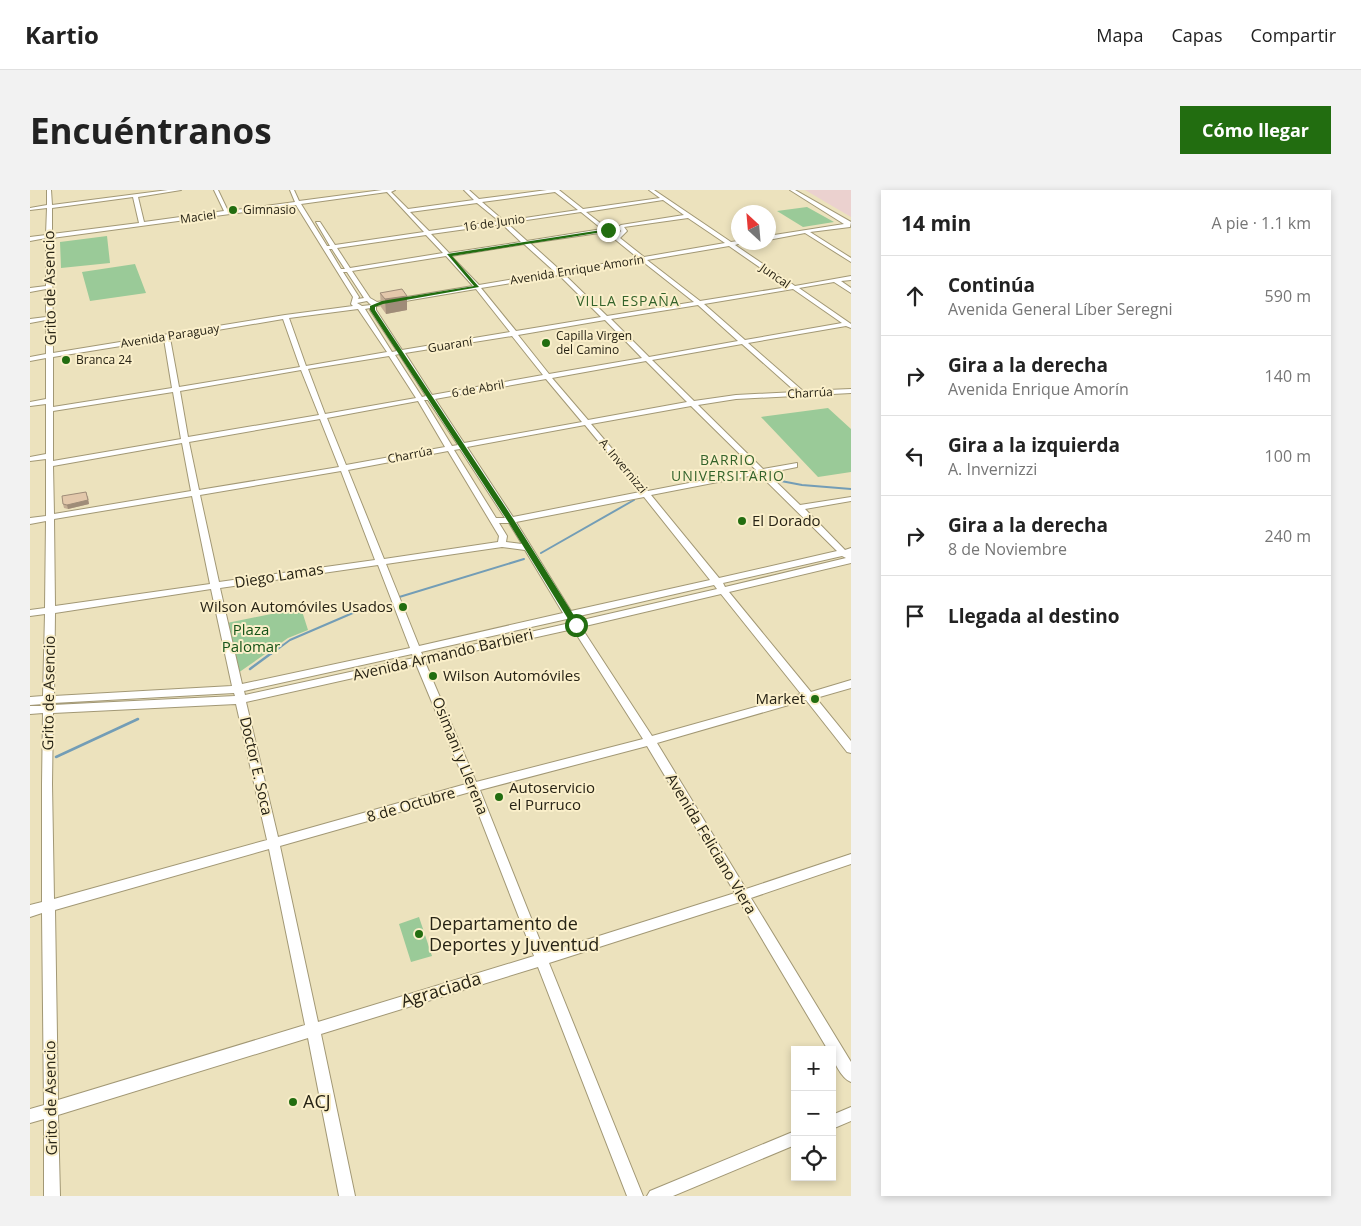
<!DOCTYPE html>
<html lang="es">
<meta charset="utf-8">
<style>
:root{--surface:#fff;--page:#f2f2f2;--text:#222;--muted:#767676;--line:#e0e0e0;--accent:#226d10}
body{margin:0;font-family:"Open Sans",sans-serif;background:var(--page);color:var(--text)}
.controls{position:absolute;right:15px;bottom:15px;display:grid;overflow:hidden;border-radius:0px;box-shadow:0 2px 8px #0003}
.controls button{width:45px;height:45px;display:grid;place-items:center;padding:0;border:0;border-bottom:1px solid var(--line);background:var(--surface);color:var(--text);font:25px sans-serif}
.compass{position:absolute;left:701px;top:15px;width:45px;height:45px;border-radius:50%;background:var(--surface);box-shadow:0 2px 8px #0003;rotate:334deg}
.stop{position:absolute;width:15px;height:15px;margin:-11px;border:4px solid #226d10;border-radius:50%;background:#fff}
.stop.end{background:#226d10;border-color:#fff;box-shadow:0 1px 5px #0008}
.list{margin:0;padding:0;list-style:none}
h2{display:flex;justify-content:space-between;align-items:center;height:65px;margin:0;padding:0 20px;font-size:21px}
h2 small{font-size:16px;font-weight:400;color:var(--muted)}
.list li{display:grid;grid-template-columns:32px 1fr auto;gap:15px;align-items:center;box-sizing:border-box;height:80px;padding:0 20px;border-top:1px solid var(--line)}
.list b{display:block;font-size:19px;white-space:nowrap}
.list p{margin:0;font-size:16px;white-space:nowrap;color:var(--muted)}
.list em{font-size:16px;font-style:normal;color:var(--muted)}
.icon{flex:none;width:28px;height:28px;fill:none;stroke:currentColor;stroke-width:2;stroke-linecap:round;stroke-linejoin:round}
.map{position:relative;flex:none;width:821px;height:1006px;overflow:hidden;border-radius:0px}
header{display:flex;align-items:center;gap:30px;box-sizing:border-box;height:70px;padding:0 25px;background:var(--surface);border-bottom:1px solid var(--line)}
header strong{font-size:24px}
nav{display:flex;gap:28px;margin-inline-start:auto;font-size:18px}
.intro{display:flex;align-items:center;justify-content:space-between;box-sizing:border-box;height:120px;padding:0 30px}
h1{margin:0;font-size:35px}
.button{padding:12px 22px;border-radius:0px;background:var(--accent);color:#fff;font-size:18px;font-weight:700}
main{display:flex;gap:30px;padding:0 30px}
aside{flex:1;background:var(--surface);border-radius:0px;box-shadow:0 2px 8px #0003}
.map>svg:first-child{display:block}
.industrial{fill:#ebd1cf}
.green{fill:#9aca98}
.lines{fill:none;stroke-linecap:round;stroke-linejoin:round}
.stream-far1{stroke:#739db6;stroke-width:2}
.stream{stroke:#739db6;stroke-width:2.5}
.minor-casing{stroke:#a29875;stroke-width:2}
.minor{fill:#fff;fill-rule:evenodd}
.wall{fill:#c3ac93}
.shaded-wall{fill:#9f8c78}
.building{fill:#e3c8ab;stroke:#9f8c78}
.route{fill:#226d10}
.poi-dot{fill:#226d10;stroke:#faefca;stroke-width:2}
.labels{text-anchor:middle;stroke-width:4;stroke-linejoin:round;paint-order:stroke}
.far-poi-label{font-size:12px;fill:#272315;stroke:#faefca;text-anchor:start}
.far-street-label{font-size:12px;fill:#272315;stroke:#faefca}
.far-neighbourhood-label{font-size:14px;letter-spacing:1px;fill:#34632b;stroke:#faefca}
.street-label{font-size:15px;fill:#272315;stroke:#faefca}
.poi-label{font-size:15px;fill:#272315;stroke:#faefca;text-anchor:start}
.park-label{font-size:15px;fill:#145317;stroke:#faefca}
.near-poi-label{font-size:18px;fill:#272315;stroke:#faefca;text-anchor:start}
.near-street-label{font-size:18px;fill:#272315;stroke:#faefca}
</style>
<header>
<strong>Kartio</strong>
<nav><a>Mapa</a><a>Capas</a><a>Compartir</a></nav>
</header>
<div class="intro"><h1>Encuéntranos</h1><a class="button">Cómo llegar</a></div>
<main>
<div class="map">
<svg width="821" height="1006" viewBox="0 0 821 1006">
<rect width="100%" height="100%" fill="#ece2bd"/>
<path class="industrial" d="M775,0h46v27z"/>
<path class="green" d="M777,17l27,15 -31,5 -26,-16z
M77,46l3,27 -49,5 -1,-26z
M105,74l11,29 -56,8 -8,-29z
M798,218l23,21v43l-33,5 -57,-60z
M271,418l7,22 -20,8 -50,35 -11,-50z
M389,727l13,39 -21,6 -12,-38z"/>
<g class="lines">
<path class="stream-far1" d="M751,291l21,4 49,4
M511,363l93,-53
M366,408l128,-39
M241,464l19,-14 86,-37"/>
<path class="stream" d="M220,479l23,-17
M26,567l82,-38"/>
<defs>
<path id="minor" d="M17,0h4l1,15 116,-15h13l-43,7 6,25 80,-11 -10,-21h4l10,21 67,-9 -5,-12h4l5,11 83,-11h13l-4,2 17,17 66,-9 -10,-10h5l10,9 68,-9h12l24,19 77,-11 -11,-8h5l77,52 7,-1v1h6l-9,3 60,41 56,-10v4l-10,1 10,7v5l-17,-11 -35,6 52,36v4l-5,-2 -98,17 55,48 48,-2v4l-115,6 -38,6 65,64 34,-6v4l-30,6 33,32 51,-8v4l-46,8 40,41 6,-2v15l-122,29 82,100 40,-12v8l-35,10 35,43v12l-4,-1 -41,-52 -149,43 89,146 105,-35v10l-100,34 100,164v20c-10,-4 -19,-22 -19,-32h-4l-88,-148 -191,61 94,233h-16l-89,-229 -217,67 34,162h-16l-31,-158 -250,77 2,81h-16v-77l-14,4v-14l14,-4 -2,-192 -12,4v-12l12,-3v-118l1,-71 -13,1v-8h13v-2l-13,1v-8l13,-1 2,-82 -15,2v-6l15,-2 1,-87 -16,3v-6l16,-2v-57l-16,2v-4l16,-3v-50l-16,2v-4l16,-3v-41l-16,3v-4l16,-3v-34l-16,3v-4l16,-2v-28l-16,3v-4l16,-2v-48l-16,3v-4l16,-2 1,-27 -17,2v-2l17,-3zM357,2l37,40 -89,13 -15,-23h-4l14,24h-3l-26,-42zM525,2l23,18 -74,11 -22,-19zM103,7l6,26 -87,11v-26zM633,10l21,15 -63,10 -3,2 3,4 -4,5 -31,-24zM447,13l22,18 -70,10 -19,-19zM266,15l57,92 -2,7 2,2 -68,9 -232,38 -1,-115zM551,22l21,17 -75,12 -20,-18zM658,28l37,25 -81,14 -24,-19 7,-7 -3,-4zM472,34l19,18 -72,11 -18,-19zM576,42l32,26 -77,13 -31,-28zM396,45l17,18 -93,15 -13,-20zM494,54l31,28 -76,13 -28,-29zM699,56l59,41 -88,14 -53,-41zM299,59h3l13,20h-4zM416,66l27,30 -96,16 -7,-4 -18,-27zM612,71l52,41 -87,14 -43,-42zM313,82h4l17,26 -6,1 1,-2zM529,85l42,42 -85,14 -35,-43zM446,99l34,43 -108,18 -26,-40v-4zM763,99l49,34 -97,17 -41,-36zM337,111l4,4 -9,1 -5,-3zM668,115l40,36 -89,16 -38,-38zM340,118v2l27,41 -5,1 -27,-43zM328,119l29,43 -81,14 -17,-48zM253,129l17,48 -121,20 -9,-49zM575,130l37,38 -93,16 -31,-39zM482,146l31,39 -111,20 -27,-42zM134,149l8,49 -119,19v-50zM712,154l54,48 -60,3 -42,6 -42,-41zM369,164l27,42 -4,1 -27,-42zM359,166l27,42 -91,16 -17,-45zM616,171l41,41 -99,18 -36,-42zM271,180l18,45 -131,22 -8,-46zM516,189l36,43 -118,21 -29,-44zM143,202l8,47 -128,22v-50zM394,210h4l30,45 -6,1zM388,211l27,46 -99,18 -19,-47zM661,216l65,64 -108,21 -57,-67zM290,229l19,48 -140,23 -10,-48zM555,235l55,67 -127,25 -46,-70zM152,253l9,48 -137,23 -1,-48zM430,259l45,69h-9l-42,-68zM418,261l51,85 -1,6 -114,17 -36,-89zM311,281l34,89 -156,22 -19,-87zM729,284l78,77 -118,27 -68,-83zM162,306l18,88 -155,22 -1,-87zM614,307l66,83 -139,31 -55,-89zM469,333h10l13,21 -16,-2 1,-6zM472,357l23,3 38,63 -144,33 -33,-82zM812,366l4,2 -121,29 -2,-4zM348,375l32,83 -168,36 -22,-96zM684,395l3,4 -139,32 -3,-4zM181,399l21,97 -178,10 1,-83zM691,404l80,100 -149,42 -71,-109zM537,429l3,4 -147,33 -2,-4zM543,439l70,110 -167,43 -51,-120zM382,464l2,4 -169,37 -1,-4zM386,474l50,120 -188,53 -32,-135zM204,503l1,3 -182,9v-2zM206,514l31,136 -213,59 -2,-115 1,-71zM617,556l88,147 -190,60 -65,-163zM440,602l64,164 -216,66 -38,-176zM239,659l36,176 -247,75 -3,-190z
M760,0h5l56,32 -1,5 -40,5 41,26v4l-46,-29 -37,7v-4l76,-12z
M821,917v14l-19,8v-14z
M765,941v14l-122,51h-26l3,-5z"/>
</defs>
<use href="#minor" class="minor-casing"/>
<use href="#minor" class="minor"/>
</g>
<path class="wall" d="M350,103l27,3v14l-21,4 -5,-7z
M58,306l1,8 -21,5 -4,-1 -1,-4z"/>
<path class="shaded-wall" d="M377,106v14l-21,4 -1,-15z
M56,302l3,12 -21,5 -1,-4z"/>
<path class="building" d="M372,99l5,7 -22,3 -5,-6z
M56,302l2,8 -21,5 -4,-1 -1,-8z"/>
<path class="route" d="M578,39l1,2 -157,25 27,31 -96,17 -8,3v3l139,210 66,105 -4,3 -3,-1 -66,-107 -137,-210v-4l12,-5 92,-15 -27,-32z"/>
<g class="poi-dot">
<circle cx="203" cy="20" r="5"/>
<circle cx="516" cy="153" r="5"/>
<circle cx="36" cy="170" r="5"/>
<circle cx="712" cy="331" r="5"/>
<circle cx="373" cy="417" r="5"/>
<circle cx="403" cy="486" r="5"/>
<circle cx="785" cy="509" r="5"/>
<circle cx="469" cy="607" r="5"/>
<circle cx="389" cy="744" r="5"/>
<circle cx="263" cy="912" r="5"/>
</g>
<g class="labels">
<g class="far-poi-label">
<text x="213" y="24">Gimnasio</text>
<text x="526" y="150">Capilla Virgen<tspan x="526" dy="14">del Camino</tspan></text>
<text x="46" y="174">Branca 24</text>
</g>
<g class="far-street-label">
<text transform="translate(168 27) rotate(-8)" y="4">Maciel</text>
<text transform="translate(464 33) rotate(-8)" y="4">16 de Junio</text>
<text transform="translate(547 80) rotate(-9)" y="4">Avenida Enrique Amorín</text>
<text transform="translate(745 86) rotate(35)" y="4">Juncal</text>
<text transform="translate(140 146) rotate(-9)" y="4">Avenida Paraguay</text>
<text transform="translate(420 155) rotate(-9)" y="4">Guaraní</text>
<text transform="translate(448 199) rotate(-10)" y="4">6 de Abril</text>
<text transform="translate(780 203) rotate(-3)" y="4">Charrúa</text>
<text transform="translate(380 265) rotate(-11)" y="4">Charrúa</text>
<text transform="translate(593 276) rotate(50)" y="4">A. Invernizzi</text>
</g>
<g class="far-neighbourhood-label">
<text x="598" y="116">VILLA ESPAÑA</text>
<text x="698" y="275">BARRIO<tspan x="698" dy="16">UNIVERSITARIO</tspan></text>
</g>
<g class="street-label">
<text transform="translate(20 98) rotate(-91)" y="5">Grito de Asencio</text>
<text transform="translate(249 386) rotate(-9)" y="5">Diego Lamas</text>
<text transform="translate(413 465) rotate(-13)" y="5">Avenida Armando Barbieri</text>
<text transform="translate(19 503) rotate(-89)" y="5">Grito de Asencio</text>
<text transform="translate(430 566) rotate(68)" y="5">Osimani y Llerena</text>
<text transform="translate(226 576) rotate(77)" y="5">Doctor E. Soca</text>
<text transform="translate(381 615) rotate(-16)" y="5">8 de Octubre</text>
<text transform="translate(681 654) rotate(59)" y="5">Avenida Feliciano Viera</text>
<text transform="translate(21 908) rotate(-91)" y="5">Grito de Asencio</text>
</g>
<g class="poi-label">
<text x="722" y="336">El Dorado</text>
<text x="363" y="422" text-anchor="end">Wilson Automóviles Usados</text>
<text x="413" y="491">Wilson Automóviles</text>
<text x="775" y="514" text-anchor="end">Market</text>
<text x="479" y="603">Autoservicio<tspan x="479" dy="17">el Purruco</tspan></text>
</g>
<g class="park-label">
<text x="221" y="445">Plaza<tspan x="221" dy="17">Palomar</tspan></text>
</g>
<g class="near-poi-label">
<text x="399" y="740">Departamento de<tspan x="399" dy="21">Deportes y Juventud</tspan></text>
<text x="273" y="918">ACJ</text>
</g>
<g class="near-street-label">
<text transform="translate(411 800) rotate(-17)" y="6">Agraciada</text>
</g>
</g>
</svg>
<div class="controls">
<button>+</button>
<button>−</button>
<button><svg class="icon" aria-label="locate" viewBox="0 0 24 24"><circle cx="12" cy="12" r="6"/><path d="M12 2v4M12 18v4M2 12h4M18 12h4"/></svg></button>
</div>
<svg class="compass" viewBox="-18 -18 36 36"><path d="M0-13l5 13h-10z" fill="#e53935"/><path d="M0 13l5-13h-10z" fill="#767676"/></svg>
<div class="stop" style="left:546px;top:435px"></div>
<div class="stop end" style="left:578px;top:40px"></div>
</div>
<aside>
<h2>14 min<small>A pie · 1.1 km</small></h2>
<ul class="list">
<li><svg class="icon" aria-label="ahead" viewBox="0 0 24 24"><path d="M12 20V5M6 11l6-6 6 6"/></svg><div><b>Continúa</b><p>Avenida General Líber Seregni</p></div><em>590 m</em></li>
<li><svg class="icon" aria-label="right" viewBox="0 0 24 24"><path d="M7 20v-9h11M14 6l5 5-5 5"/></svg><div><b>Gira a la derecha</b><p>Avenida Enrique Amorín</p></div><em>140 m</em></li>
<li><svg class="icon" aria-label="left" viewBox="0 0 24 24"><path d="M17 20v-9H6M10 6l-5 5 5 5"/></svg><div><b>Gira a la izquierda</b><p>A. Invernizzi</p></div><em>100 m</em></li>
<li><svg class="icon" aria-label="right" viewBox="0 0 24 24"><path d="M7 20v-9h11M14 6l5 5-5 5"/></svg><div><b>Gira a la derecha</b><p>8 de Noviembre</p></div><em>240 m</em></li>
<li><svg class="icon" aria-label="arrive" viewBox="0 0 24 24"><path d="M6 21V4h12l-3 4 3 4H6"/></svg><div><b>Llegada al destino</b></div></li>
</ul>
</aside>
</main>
